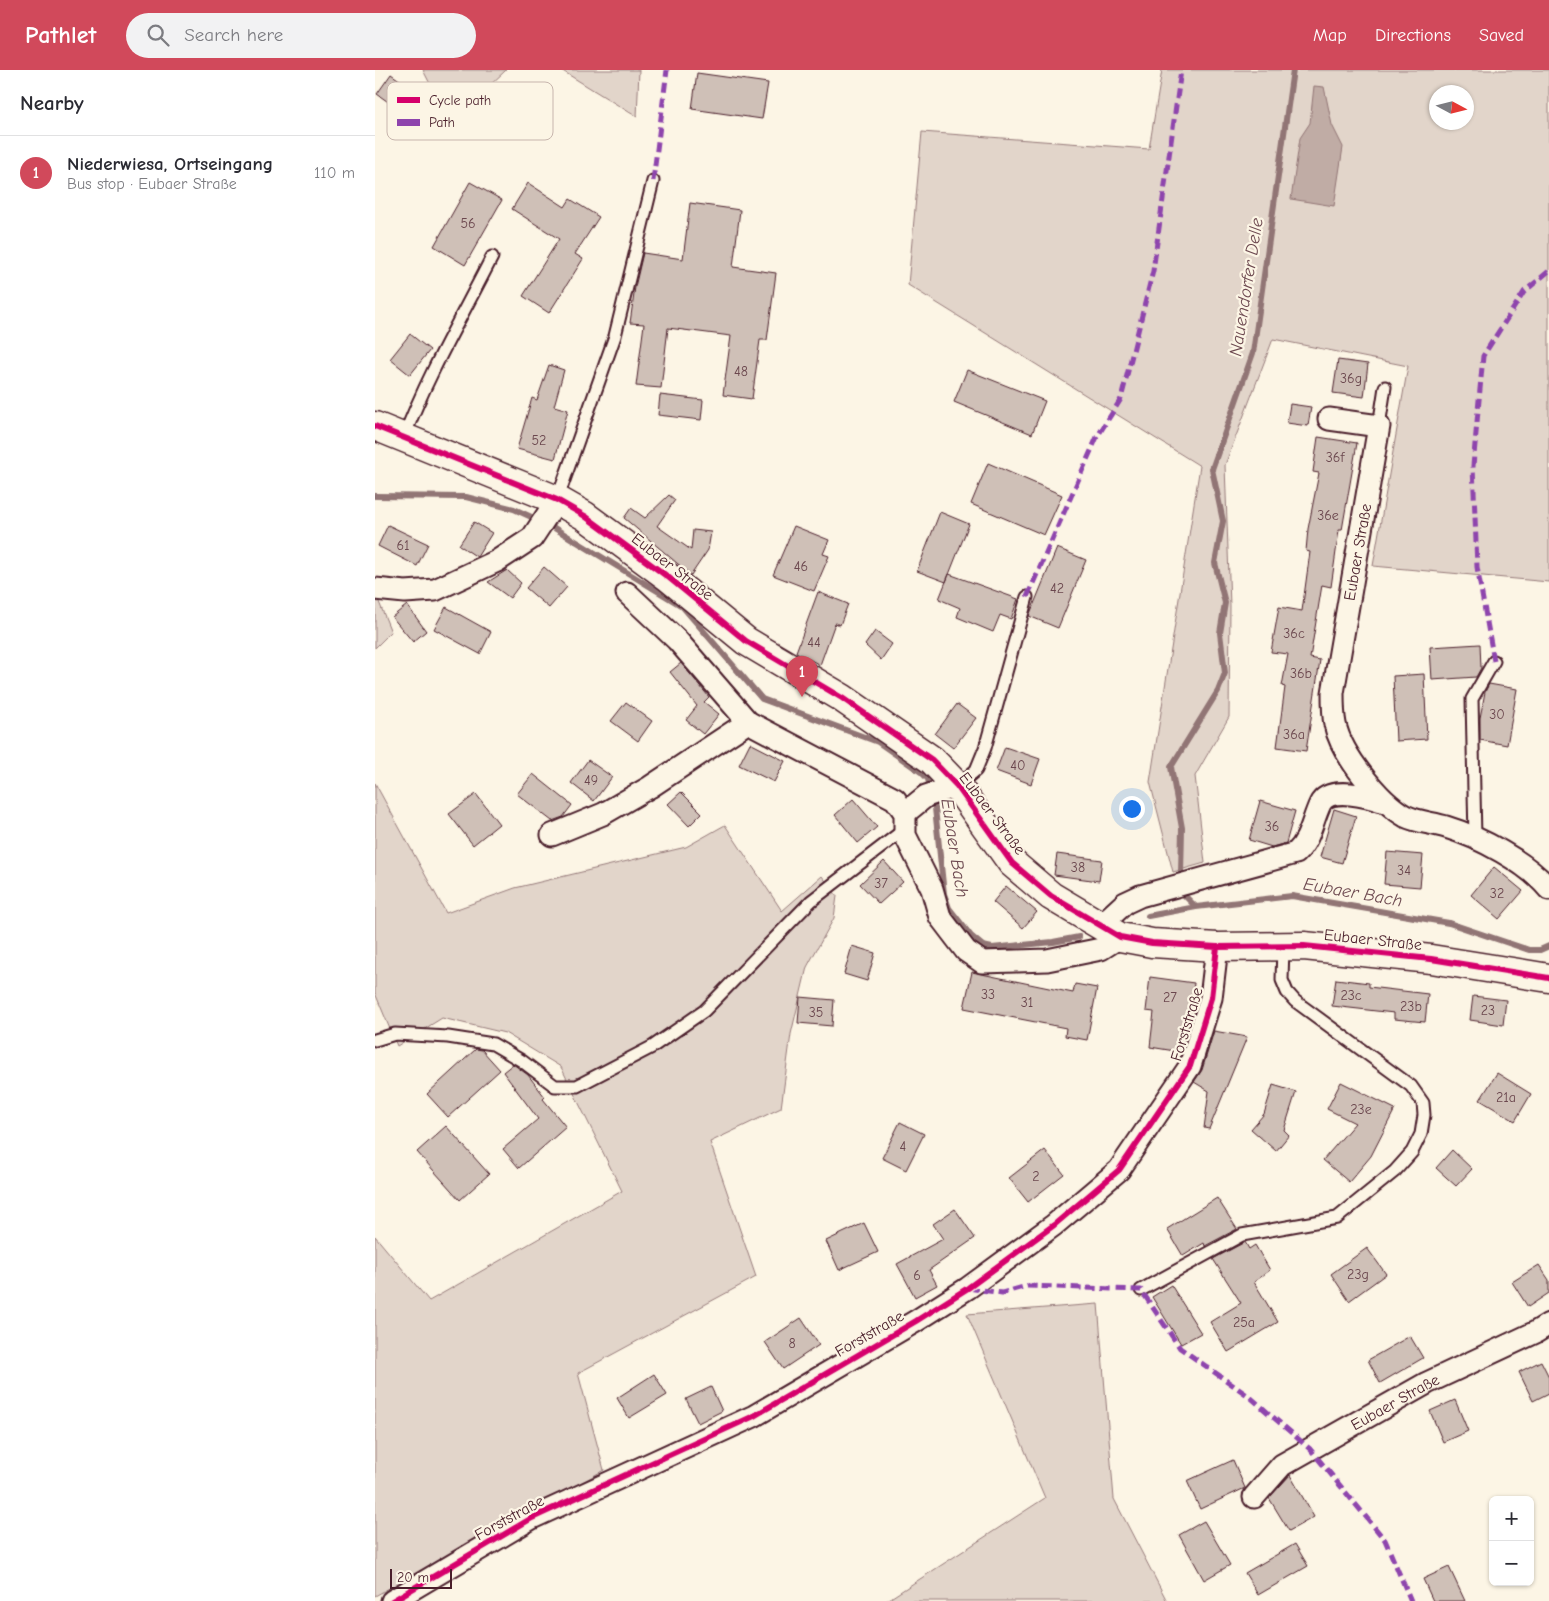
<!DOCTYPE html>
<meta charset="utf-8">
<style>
:root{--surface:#fff;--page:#f2f2f3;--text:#2b2b33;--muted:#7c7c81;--line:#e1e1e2;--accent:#d1495b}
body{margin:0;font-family:"Comic Neue",sans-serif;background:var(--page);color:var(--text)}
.controls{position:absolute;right:15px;bottom:15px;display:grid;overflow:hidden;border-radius:8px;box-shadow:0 1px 4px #0004}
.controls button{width:45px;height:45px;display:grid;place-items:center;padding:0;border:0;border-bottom:1px solid var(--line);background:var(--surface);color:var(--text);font:25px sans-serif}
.compass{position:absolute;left:1054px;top:15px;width:45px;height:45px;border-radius:50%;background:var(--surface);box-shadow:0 1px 4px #0004;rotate:97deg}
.scale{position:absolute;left:15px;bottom:12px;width:62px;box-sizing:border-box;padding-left:5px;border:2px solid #4a1f2b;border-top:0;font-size:14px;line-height:18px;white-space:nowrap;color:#4a1f2b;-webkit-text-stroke:4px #fcf5e5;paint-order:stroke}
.you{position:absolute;left:756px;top:738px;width:18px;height:18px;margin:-12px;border:4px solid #fff;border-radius:50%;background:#1a73e8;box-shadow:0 0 0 8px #1a73e833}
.badge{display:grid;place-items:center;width:32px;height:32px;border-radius:50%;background:var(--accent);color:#fff;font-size:16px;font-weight:700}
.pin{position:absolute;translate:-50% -41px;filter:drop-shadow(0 1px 2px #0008)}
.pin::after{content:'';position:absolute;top:26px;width:18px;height:15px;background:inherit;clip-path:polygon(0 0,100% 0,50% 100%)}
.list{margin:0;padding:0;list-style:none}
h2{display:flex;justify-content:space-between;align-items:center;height:65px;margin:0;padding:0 20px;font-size:21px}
h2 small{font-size:16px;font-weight:400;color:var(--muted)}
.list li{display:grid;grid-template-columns:32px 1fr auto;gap:15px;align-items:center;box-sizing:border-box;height:75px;padding:0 20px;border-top:1px solid var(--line)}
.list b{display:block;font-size:19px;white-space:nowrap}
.list p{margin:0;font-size:16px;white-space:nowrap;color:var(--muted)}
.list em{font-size:16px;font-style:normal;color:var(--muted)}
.icon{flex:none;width:28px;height:28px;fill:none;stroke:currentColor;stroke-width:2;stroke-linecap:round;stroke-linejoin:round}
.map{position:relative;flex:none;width:1174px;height:1531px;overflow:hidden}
header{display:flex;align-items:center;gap:30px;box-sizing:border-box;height:70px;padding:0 25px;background:var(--accent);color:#fff}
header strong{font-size:24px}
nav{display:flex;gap:28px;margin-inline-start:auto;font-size:18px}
.search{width:350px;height:45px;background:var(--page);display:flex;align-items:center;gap:12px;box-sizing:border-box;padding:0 18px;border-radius:28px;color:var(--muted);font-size:19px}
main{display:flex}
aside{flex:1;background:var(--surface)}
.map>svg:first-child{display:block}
.green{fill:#e2d5ca;stroke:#967a7a;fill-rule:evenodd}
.water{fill:#c0aca5;stroke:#917474}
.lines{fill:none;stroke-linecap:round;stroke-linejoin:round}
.stream{stroke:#917474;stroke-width:6}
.building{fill:#cfc0b7;stroke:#4a1f2b}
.service-casing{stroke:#4a1f2b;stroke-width:15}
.minor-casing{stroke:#4a1f2b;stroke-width:25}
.tertiary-casing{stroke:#4a1f2b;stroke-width:31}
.service{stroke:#fcf5e5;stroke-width:11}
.minor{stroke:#fcf5e5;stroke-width:21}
.tertiary{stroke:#fcf5e5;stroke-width:28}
.quiet{stroke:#8e44ad;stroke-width:5;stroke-dasharray:10 5;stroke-linecap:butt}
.cycleway-casing{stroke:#fcf5e5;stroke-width:9}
.cycleway{stroke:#d6006c;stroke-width:6}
.labels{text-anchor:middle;stroke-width:4.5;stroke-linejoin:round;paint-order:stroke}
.number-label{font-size:14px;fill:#6b474e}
.street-label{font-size:16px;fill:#4a1f2b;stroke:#fcf5e5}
.water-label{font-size:18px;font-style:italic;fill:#6d4950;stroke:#fcf5e5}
.key{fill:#fcf5e5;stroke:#c7b5ad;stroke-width:1}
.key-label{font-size:14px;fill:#4a1f2b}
</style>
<header>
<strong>Pathlet</strong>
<div class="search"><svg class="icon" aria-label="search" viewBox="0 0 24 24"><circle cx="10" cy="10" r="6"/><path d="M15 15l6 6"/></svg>Search here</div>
<nav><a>Map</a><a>Directions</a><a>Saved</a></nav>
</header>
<main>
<aside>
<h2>Nearby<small></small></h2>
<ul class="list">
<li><span class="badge">1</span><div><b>Niederwiesa, Ortseingang</b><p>Bus stop · Eubaer Straße</p></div><em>110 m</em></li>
</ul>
</aside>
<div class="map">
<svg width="1174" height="1531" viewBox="0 0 1174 1531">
<rect width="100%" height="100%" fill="#fcf5e5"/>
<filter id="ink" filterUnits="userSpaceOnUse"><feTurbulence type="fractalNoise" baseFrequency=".02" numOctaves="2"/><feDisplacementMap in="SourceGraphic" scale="10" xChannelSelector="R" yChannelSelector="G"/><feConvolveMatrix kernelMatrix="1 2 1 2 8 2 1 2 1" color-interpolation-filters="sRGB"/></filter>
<g filter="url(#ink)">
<path class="green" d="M48,0h83l-56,53z
M186,0h78l-2,47z
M787,0h387v512l-176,-16 35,-200 -135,-27 -48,126 5,141 -1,111 -34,59 10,87 -32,9 -23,-90 50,-316 -292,-181 14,-153 227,17zM1062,22h30v30h-30z
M0,522l16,40 -16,16z
M0,713l71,130 69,-25 171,-41 39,-22 57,86 40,-35 15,20 -3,22 -27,49 -16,67 -10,74 -71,34 46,135 -178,96 26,97 -229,126v-360l54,65 193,-110 -61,-124 -56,-34 -63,-15 -45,28 -22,-53z
M723,1234l16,195 53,102h-281l159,-103 -78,-184z"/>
<path class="water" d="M939,16l10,1 8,38 11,22 -9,59 -43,-7 9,-61 10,-15z"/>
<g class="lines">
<path class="stream" d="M0,426l91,1 48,12 37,17 131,80 80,93 116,43 43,30 7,7 7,29 9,86 5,14 22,28 12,10 9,2 61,-6 26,-5
M806,804l1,-46 -11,-61 47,-76 7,-18 -5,-40 5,-30 -10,-40 8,-42 -11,-52 41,-116 40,-283
M810,826l11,11
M773,846l48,-9 96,-11 157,27 80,27h11l9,-4"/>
</g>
<path class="building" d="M322,3l71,10 -6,36 -70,-10z
M16,4l24,17 -14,20 -24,-17z
M95,112l32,18 -37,65 -31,-19z
M153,113l37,24 5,-8 29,18 -24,37 8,5 -34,54 -26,-17 36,-57 -47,-30z
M315,133l50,7 -7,57 43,6 -9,67h-7l-8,59 -29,-4 8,-59 -63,-8 -7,60 -25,-2 8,-62 -14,-1 5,-36 8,-34 40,6z
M35,264l20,16 -20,25 -20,-16z
M963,290l30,4 -4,33 -31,-4z
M174,295l15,5 -10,36 14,4 -13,49 -38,-10 15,-51 5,2z
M592,300l78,31 -13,33 -78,-32z
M285,325l43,5 -2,20 -43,-5z
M915,334l21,3 -3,19 -21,-3z
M943,367l39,6 -15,87h-3l-8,57 -9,-2 -12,73 10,2 -14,91 -29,-4 8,-60 -3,-1 6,-32 -17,-2 8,-45 23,4 8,-59 -4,-1 2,-22 11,-56 -6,-1z
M613,393l74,32 -18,40 -73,-31z
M294,425l6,5 -18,26 34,24 2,-20 18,2 -3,18 -17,25 -67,-57 7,-10 14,10z
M565,442l29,12 -23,58 -29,-11z
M99,452l18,11 -15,24 -18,-12z
M13,455l40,19 -11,22 -39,-20z
M419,456l35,14 -6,14 6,2 -15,35 -41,-16z
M682,478l29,12 -28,68 -29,-12z
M169,497l23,20 -18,21 -23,-20z
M132,500l14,13 -11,15 -22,-16z
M574,504l69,25 -7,20 -11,-4 -7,17 -36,-15 3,-9 -21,-9z
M443,522l30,12 -8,21 -5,-2 -15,42 -24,-13z
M32,535l19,26 -13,11 -21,-25z
M71,537l45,25 -11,22 -46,-25z
M500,561l17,13 -11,16 -16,-15z
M1105,574l1,24 -5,9 -44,3 -2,-33z
M306,593l28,34 -5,5 15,12 -16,20 -17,-14 11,-14 -27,-34z
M1049,604l3,65 -31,2 -3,-65z
M1114,614l28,5 -10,56 -27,-5v-22l5,-26z
M251,632l26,19 -14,20 -27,-20z
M582,634l19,14 -23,30 -18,-14z
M375,673l35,18 -11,21 -35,-17z
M630,677l35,12 -9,25 -35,-13z
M213,690l24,17 -18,24 -23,-18z
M158,704l39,31 -9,12 -11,4 -35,-27z
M306,722l21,21 -13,13 -21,-22z
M101,724l23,30 -26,21 -24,-31z
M478,729l24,28 -19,16 -23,-28z
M885,731l35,10 -9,32 -14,4 -23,-7z
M959,739l22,7 -14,47 -22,-6z
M1012,782l36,3 -3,32 -36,-3z
M682,784l45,6 -3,21 -45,-6z
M509,791l19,21 -24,22 -19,-20z
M1119,797l29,24 -24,28 -28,-24z
M631,816l31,26 -14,16 -30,-26z
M477,876l23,7 -8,28 -23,-7z
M597,902l101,21 2,-9 22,4 -10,52 -22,-4 1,-8 -102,-20z
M775,907l44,6 -5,43 -8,26 -31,-5 4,-35 -8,-1z
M961,909l33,4v4l59,7 -3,28 -31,-3v-6l-62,-7z
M1098,926l33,4 -3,25 -33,-5z
M425,927l34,3 -2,26 -34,-3z
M839,961l33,6 -38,92 -5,-1 5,-37 -15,-9 8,-12z
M101,979l6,1 18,20 -52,47 -21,-23z
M138,994l15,11 17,22 -2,2 23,28 -47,41 -16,-19 35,-30 -35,-47z
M1122,1003l34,21 -16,27 -35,-21z
M966,1012l54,27 -24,47 -22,26 -26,-22 32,-37 -28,-14z
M898,1015l23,7 -12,38 5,5 -13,16 -25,-22 13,-15z
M525,1052l24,12 -18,36 -24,-12z
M71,1056l43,48 -29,26 -43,-48z
M670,1080l19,24 -36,28 -19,-24z
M1077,1080l20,19 -16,17 -20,-18z
M842,1128l20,31 -32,17 -1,-3 -21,13 -16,-27z
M580,1139l20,29 -46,32 8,15 -22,12 -18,-33 46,-25 -10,-15z
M489,1153l14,29 -39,18 -13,-29z
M870,1172l4,7 6,-4 15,25 -16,12 24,40 -50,30 -18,-30 31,-19 -28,-44z
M992,1178l19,26 -37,27 -18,-27z
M1164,1195l10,15v13l-21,14 -16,-25z
M796,1215l30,48 -20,11 -29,-47z
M426,1248l18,27 -36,24 -18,-27z
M1035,1266l13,22 -43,25 -12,-23z
M1166,1291l8,16v16l-16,8 -14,-29z
M279,1304l13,21 -38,23 -12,-20z
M336,1317l11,24 -24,12 -12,-24z
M1080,1330l13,31 -25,11 -13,-31z
M858,1390l12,28 -45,21 -13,-28z
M915,1405l24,42 -25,14 -20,-33z
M829,1451l26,44 -26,15 -25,-45z
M920,1474l13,22 -50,29 -13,-22z
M1074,1497l16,34h-32l-10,-22z"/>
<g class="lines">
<defs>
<path id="service" d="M1004,356l6,-39
M29,367c23,-61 58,-121 88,-180
M182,430l58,-164 38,-155
M582,716l19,-16 9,-22 42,-151
M1100,768l-3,-139 22,-38
M0,970l20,-6 53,3 45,7 29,17 33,25h22l75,-39 52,-36 107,-110 94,-72
M766,1220l101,-55 95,-17 58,-47 17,-19 9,-18 3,-19 -1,-12 -12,-17 -116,-85 -8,-9 -5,-12 1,-33"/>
<g id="minor">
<path d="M954,349l50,7 -46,267c0,10 0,21 2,31 6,30 44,77 70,92 12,6 28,7 41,11 33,10 81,35 103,62"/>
<path d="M0,519l30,3 30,-2 62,-29 35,-23 25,-38"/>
<path d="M252,523l50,47 71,82 147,77 10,14v22l27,54 8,28 26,34 16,11 65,-2 54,-11 19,-12"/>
<path d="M530,743l21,-17 31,-10"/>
<path d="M177,765l51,-21 47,-27 98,-65"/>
<path d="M726,855l24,-22 15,-7 156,-43c14,-13 16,-32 24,-49 9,-19 50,-7 65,-2"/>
<path id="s1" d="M879,1427l28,-32 145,-82 109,-51 13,-8"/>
<path d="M17,1531l140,-83 222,-102 162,-95 52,-33 86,-63 65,-55 71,-104 21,-68 6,-51"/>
</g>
<path id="tertiary" d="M0,356l182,74 28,16 83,61 78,64 96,57 90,62 25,26 55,77 39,33 69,41 32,6 65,4 87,-1 127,13 118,19"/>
</defs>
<use href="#service" class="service-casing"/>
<use href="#minor" class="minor-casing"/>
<use href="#tertiary" class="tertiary-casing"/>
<use href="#service" class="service"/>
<use href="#minor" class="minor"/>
<use href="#tertiary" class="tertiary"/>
<path class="quiet" d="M278,111l14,-111
M652,527l70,-160 24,-38 32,-128 28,-201
M1119,591l-17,-94 -4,-101 10,-110 41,-64 25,-21
M593,1218l34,5 25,-7 114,4 39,58 70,49 60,52 75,91 26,61"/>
<defs>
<path id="cycleway" d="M0,356l182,74 28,16 83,61 78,64 96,57 90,62 25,26 55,77 39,33 69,41 32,6 65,4 87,-1 127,13 118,19
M17,1531l140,-83 222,-102 162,-95 52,-33 86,-63 65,-55 71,-104 21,-68 6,-51"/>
</defs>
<use href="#cycleway" class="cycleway-casing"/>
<use href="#cycleway" class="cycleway"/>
</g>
</g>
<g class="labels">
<g class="number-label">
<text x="93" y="158">56</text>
<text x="366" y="306">48</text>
<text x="976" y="313">36g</text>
<text x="164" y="375">52</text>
<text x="960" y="392">36f</text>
<text x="953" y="450">36e</text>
<text x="28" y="480">61</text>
<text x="426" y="501">46</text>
<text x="682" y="523">42</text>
<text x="919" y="568">36c</text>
<text x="439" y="577">44</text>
<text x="926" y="608">36b</text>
<text x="1122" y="649">30</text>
<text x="919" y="669">36a</text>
<text x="643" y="700">40</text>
<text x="216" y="715">49</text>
<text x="897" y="761">36</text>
<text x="703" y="802">38</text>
<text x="1029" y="805">34</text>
<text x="506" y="818">37</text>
<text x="1122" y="828">32</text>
<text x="613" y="929">33</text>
<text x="976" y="930">23c</text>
<text x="795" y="932">27</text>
<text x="652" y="937">31</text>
<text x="1036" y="941">23b</text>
<text x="1113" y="945">23</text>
<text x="441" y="947">35</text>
<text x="1131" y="1032">21a</text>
<text x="986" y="1044">23e</text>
<text x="528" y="1081">4</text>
<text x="661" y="1111">2</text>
<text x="983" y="1209">23g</text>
<text x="542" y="1210">6</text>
<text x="869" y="1257">25a</text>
<text x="417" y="1278">8</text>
</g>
<g class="street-label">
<text transform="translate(982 482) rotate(-80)" y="6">Eubaer Straße</text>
<text transform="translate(298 496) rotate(38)" y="6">Eubaer Straße</text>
<text transform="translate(618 743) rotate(53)" y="6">Eubaer Straße</text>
<text transform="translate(998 869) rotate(6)" y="6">Eubaer Straße</text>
<text transform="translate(811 954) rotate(-73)" y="6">Forststraße</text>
<text transform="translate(494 1263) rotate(-30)" y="6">Forststraße</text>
<text dy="6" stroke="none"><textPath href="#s1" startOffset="172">Eubaer Straße</textPath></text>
<text transform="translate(134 1447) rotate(-29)" y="6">Forststraße</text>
</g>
<g class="water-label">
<text transform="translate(871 217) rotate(-81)" y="6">Nauendorfer Delle</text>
<text transform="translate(580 778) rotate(81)" y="6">Eubaer Bach</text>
<text transform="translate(978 822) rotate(10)" y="6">Eubaer Bach</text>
</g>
</g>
<rect x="12" y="12" width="166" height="58" rx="8" class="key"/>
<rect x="22" y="27" width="23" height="6" fill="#d6006c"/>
<rect x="22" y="49" width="23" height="7" fill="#8e44ad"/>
<g class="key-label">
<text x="54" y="35">Cycle path</text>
<text x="54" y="57">Path</text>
</g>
</svg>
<div class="controls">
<button>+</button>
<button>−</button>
</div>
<svg class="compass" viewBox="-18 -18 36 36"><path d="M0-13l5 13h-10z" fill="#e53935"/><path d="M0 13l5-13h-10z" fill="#7c7c81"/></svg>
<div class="scale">20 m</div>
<div class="you"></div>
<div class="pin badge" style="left:427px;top:627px">1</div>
</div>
</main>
